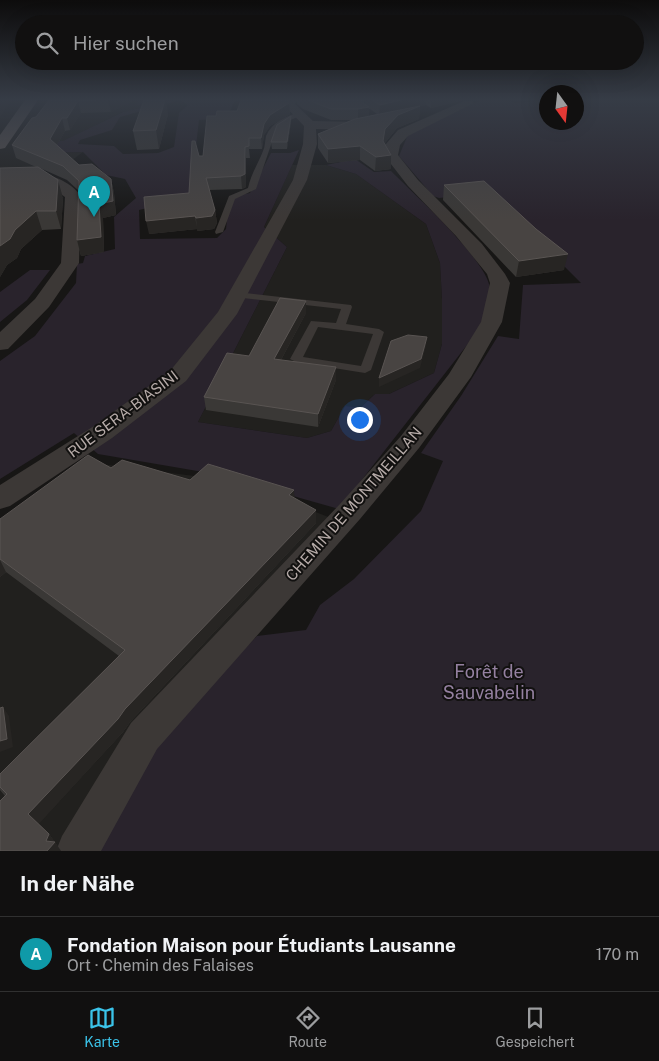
<!DOCTYPE html>
<html lang="de">
<meta charset="utf-8">
<style>
:root{--surface:#111010;--page:#1a1919;--text:#f1f3f6;--muted:#9c9d9f;--line:#303030;--accent:#3bc3e9}
body{margin:0;font-family:"Public Sans",sans-serif;background:var(--page);color:var(--text)}
.compass{position:absolute;left:539px;top:85px;width:45px;height:45px;border-radius:50%;background:var(--surface);box-shadow:0 5px 20px #0002;rotate:165deg}
.you{position:absolute;left:359px;top:419px;width:18px;height:18px;margin:-12px;border:4px solid #fff;border-radius:50%;background:#1a73e8;box-shadow:0 0 0 8px #1a73e833}
.badge{display:grid;place-items:center;width:32px;height:32px;border-radius:50%;background:var(--accent);color:#fff;font-size:16px;font-weight:700}
.pin{position:absolute;translate:-50% -41px;filter:drop-shadow(0 1px 2px #0008)}
.pin::after{content:'';position:absolute;top:26px;width:18px;height:15px;background:inherit;clip-path:polygon(0 0,100% 0,50% 100%)}
.list{margin:0;padding:0;list-style:none}
h2{display:flex;justify-content:space-between;align-items:center;height:65px;margin:0;padding:0 20px;font-size:21px}
h2 small{font-size:16px;font-weight:400;color:var(--muted)}
.list li{display:grid;grid-template-columns:32px 1fr auto;gap:15px;align-items:center;box-sizing:border-box;height:75px;padding:0 20px;border-top:1px solid var(--line)}
.list b{display:block;font-size:19px;white-space:nowrap}
.list p{margin:0;font-size:16px;white-space:nowrap;color:var(--muted)}
.list em{font-size:16px;font-style:normal;color:var(--muted)}
.icon{flex:none;width:28px;height:28px;fill:none;stroke:currentColor;stroke-width:2;stroke-linecap:round;stroke-linejoin:round}
.map{position:relative;flex:none;width:659px;height:851px;overflow:hidden}
.search{position:absolute;background:var(--surface);box-shadow:0 5px 20px #0002;left:15px;right:15px;top:15px;height:55px;display:flex;align-items:center;gap:12px;box-sizing:border-box;padding:0 18px;border-radius:28px;color:var(--muted);font-size:19px}
.sheet{height:140px;background:var(--surface)}
nav{display:flex;justify-content:space-around;align-items:center;box-sizing:border-box;height:70px;border-top:1px solid var(--line);background:var(--surface);font-size:14px;color:var(--muted)}
nav a{display:grid;justify-items:center;gap:2px}
nav .on{color:var(--accent)}
.map>svg:first-child{display:block}
.built{fill:#21201e}
.green{fill:#29232c}
.lines{fill:none;stroke-linecap:round;stroke-linejoin:round}
.service{fill:#3c3836;fill-rule:evenodd}
.minor{fill:#3c3836;fill-rule:evenodd}
.primary{fill:#5b5553;fill-rule:evenodd}
.wall{fill:#3a3836;fill-rule:evenodd}
.shaded-wall{fill:#272523}
.building{fill:#484442;stroke:#595452}
.labels{text-anchor:middle;stroke-width:4;stroke-linejoin:round;paint-order:stroke}
.street-label{font-size:15px;fill:#b6aba8;stroke:#121110}
.near-park-label{font-size:18px;fill:#9480a0;stroke:#121110}
</style>
<div class="map">
<svg width="659" height="851" viewBox="0 0 659 851">
<rect width="100%" height="100%" fill="#171615"/>
<path class="built" d="M0,100h157l-24,11 -11,1 -59,30 -22,-1 -7,12 49,-1 -24,18 -59,2z
M292,165h34l30,9 70,50 14,39 2,36v45l-8,29 -45,21h-14l-14,13 -16,-1 -14,25 -24,7 -109,-16 89,-175 -23,-20z
M101,464l109,14 85,26 36,14 -267,333h-64v-331z"/>
<path class="green" d="M140,100h40l-60,17 -8,13 -32,10 -2,4 36,2 9,8 35,-1 16,-6 5,-34 9,-8 -8,-5h55l-5,11 9,7 -40,2 -9,78 -51,12 1,29 77,-1 9,-9 3,-32 21,-4 21,-40h19l9,-3 -35,77 23,20 -89,175 109,16 24,-7 14,-25 16,1 14,-13h14l45,-21 8,-29v-45l-2,-36 -14,-39 -70,-50 -30,-9 29,-6 19,13 17,-1c23,23 90,84 98,113 4,16 -5,32 -11,47l-139,178 -124,-35 -117,-20 -24,-21 -74,46v-118l35,-25 41,-53 1,-19 6,-1 2,-7 30,-7 -1,-32 22,-19 -11,-19 -19,-4 -23,-23 -50,1 8,-12h22l60,-29 17,-4 1,-3h-6z
M481,100h25l10,3 30,-3v22h30l1,-22h82v751h-569l51,-94 116,-121 49,-6 14,-25 34,-26 67,-68 22,-50 -22,-8 40,-57 37,-60 21,3 4,-54 58,-2 -91,-91 -51,6 -6,-2 -34,-40 10,-24z
M30,270h20l-23,30 -27,22v-30z"/>
<g class="lines">
<path class="service" d="M300,112l2,3 -16,7 -10,8 -20,59 -21,10 -12,33 -7,2 -1,-2 14,-36 19,-8c3,-14 10,-24 15,-37 2,-4 2,-10 3,-15 6,-14 20,-20 34,-24z
M237,292l114,13 1,2 -6,17 33,5 5,3 -13,38 -6,3 -69,-11 -6,-3 21,-38 25,2 5,-14 -107,-12 -2,-2zM318,327l55,7 -12,32 -58,-9z"/>
<path class="minor" d="M286,100h11l-2,4 18,17 45,1 14,-3 6,4 -2,3 -18,4 -42,-1 1,15 -10,36 -70,134 -51,67 -74,57 -102,68 -10,3v-24l94,-59 76,-55 48,-59 75,-132 10,-36 1,-18 -19,-20 -2,-2z
M464,101h8l2,2 -66,33 -8,9 -2,10 20,25 64,64 23,30 5,9 -8,39 -31,55 -52,71 -59,71 -203,230 -56,102h-45l6,-15 69,-113 209,-219 61,-68 48,-62 32,-52 9,-39 -3,-9 -31,-38 -48,-50 -24,-31 2,-11 12,-14z
M31,172c19,2 38,8 50,24l-2,67 -30,44 -41,42 -8,1v-18l35,-33 26,-36 4,-66 -22,-15h-43v-8z"/>
<path class="primary" d="M25,100h13l-33,48 -5,1v-14z"/>
</g>
<path class="wall" d="M49,100h85l-23,12 -30,1 -11,17 -5,1 -8,14 22,20 32,14 3,14 2,22 -13,3 1,34 -23,4 -4,-16 2,-49 -12,-11 -27,-12 23,30 -2,31 -19,1 -21,19 -4,9 -10,7 -7,12v-109l36,-1 -20,-9 -4,-13 24,-28z
M297,100h167l-33,8 -5,-3 -6,1 -1,13 -22,9 -12,15 6,12v14l-16,2 -15,-11 -32,3 -10,-15v-14l34,-14h-21l-28,-11 -6,-5zM369,109h1l7,5 -8,2z
M289,103l1,11 -20,12 -6,9 -2,14h-13l1,9h-4v29l-4,2 -33,1 6,20 2,13 -3,6 -17,2v-2l-48,5 40,-41 10,-37h4l13,-40 21,-5z
M168,114l-9,35 -22,1 -4,-19z
M291,122l-4,27h-15l-1,-7z
M444,185l120,85 -48,7 -73,-77z
M306,313l-25,47 55,20 -18,47 -112,-17 -2,-13 45,-41z
M111,468l79,12 104,18 22,25 -186,199 -7,10 -85,92 11,10 12,17h-61l5,-55 -5,-6v-16l119,-118 -113,-84 -6,5v-58z"/>
<path class="shaded-wall" d="M0,100h12l-12,17z
M108,100h26l-23,12z
M165,100h1l2,14 -9,35 -3,-19z
M364,100h1v8l4,-1v11l-11,2v-11z
M401,100h25v5l-6,1 -1,13 -22,9 -12,15 -3,12 1,-14 -4,-26 1,-10z
M431,100h33l-33,8z
M78,101l3,12 -11,17 -3,-12z
M289,103l1,11 -20,12 -6,9 -2,14 -1,-11 3,-14 6,-9z
M291,116v6l-4,27v-7z
M62,118l3,13 -12,21 -3,-13z
M360,146v14l-32,3v-14z
M245,147l1,11v29l-4,2 -1,-13z
M391,155v14l-16,2 1,-14z
M111,179l3,14 2,22 -13,3 1,34 -23,4 -4,-16 22,-36z
M58,180l5,18 -2,31 -5,-18z
M215,210l2,13 -3,6 -17,2 -1,-13z
M36,211l6,19 -21,19 -4,9 -10,7 -7,12v-31l15,-16z
M195,216l2,13 -48,5 -3,-13z
M568,254l-4,16 -48,7 3,-16z
M306,301v12l-31,58 -1,-12z
M427,337l-1,9 -6,22 -41,19v-9z
M336,367v13l-18,47v-13z
M294,490l1,14 -6,-9z
M316,510v13l-186,199 -7,10 -86,94 -9,-12 97,-105z
M0,560l6,12 -6,5z
M3,707l6,9 4,31 -13,5v-11z
M49,834l6,8 6,9h-14l-1,-10z"/>
<path class="building" d="M49,100h47l-18,1 -11,17h-5l-12,21 29,26 13,-1 19,15 2,22 -14,3 2,33 -24,3 2,-59 -16,-15 -51,-21 20,-27 4,-1z
M144,100h21l-9,30 -23,1z
M241,100h46l2,3 -19,12 -6,9 -3,14h-12v8l-4,1v27l-4,2 -35,2 9,32 -3,6 -16,2 -1,-2 -49,5 -2,-24 45,-4 3,-52h3l4,15h4l4,-40h9l1,-5h20z
M308,100h56l-1,3 6,4 -11,2h-27z
M372,100h29l-21,5z
M420,106l-22,9 -13,14 -2,12 8,14 -15,2 -16,-11 -32,3 -10,-15 37,-15z
M291,116l-4,26h-16l6,-17z
M38,167l20,13 -2,31h-20l-21,19 -5,9 -10,7v-78z
M484,181l52,48 32,25 -49,7 -75,-76z
M280,298l26,3 -32,58 62,8 -18,47 -114,-17 23,-44 22,3z
M408,335l19,2 -6,22 -42,19 12,-37z
M88,455l23,13 11,-8 68,20 18,-16 86,26 -5,5 27,15 -191,199 -7,10 -90,95 21,20 -3,7 9,1 -8,9h-47v-50l7,-7 -7,-7v-13l125,-124 -125,-91v-40z
M3,707l4,32 -7,2v-33z"/>
<linearGradient id="sky" x2="0" y2="1"><stop stop-color="#0d0c0c"/><stop offset="0.45" stop-color="#363c46"/><stop offset="1" stop-color="#363c46" stop-opacity="0"/></linearGradient>
<rect width="659" height="220" fill="url(#sky)"/>
<g class="labels">
<g class="street-label">
<text transform="translate(123 414) rotate(-37)" y="5">RUE SERA-BIASINI</text>
<text transform="translate(354 504) rotate(-49)" y="5">CHEMIN DE MONTMEILLAN</text>
</g>
<g class="near-park-label">
<text x="489" y="678">Forêt de<tspan x="489" dy="21">Sauvabelin</tspan></text>
</g>
</g>
</svg>
<svg class="compass" viewBox="-18 -18 36 36"><path d="M0-13l5 13h-10z" fill="#e53935"/><path d="M0 13l5-13h-10z" fill="#9c9d9f"/></svg>
<div class="you"></div>
<div class="pin badge" style="left:94px;top:217px;background:#0f9aa8">A</div>
<div class="search"><svg class="icon" aria-label="search" viewBox="0 0 24 24"><circle cx="10" cy="10" r="6"/><path d="M15 15l6 6"/></svg>Hier suchen</div>
</div>
<section class="sheet">
<h2>In der Nähe<small></small></h2>
<ul class="list">
<li><span class="badge" style="background:#0f9aa8">A</span><div><b>Fondation Maison pour Étudiants Lausanne</b><p>Ort · Chemin des Falaises</p></div><em>170 m</em></li>
</ul>
</section>
<nav>
<a class="on"><svg class="icon" aria-label="map" viewBox="0 0 24 24"><path d="M3 6l6-2 6 2 6-2v14l-6 2-6-2-6 2zM9 4v14M15 6v14"/></svg>Karte</a>
<a><svg class="icon" aria-label="directions" viewBox="0 0 24 24"><path d="M12 3l9 9-9 9-9-9zM9 14v-3h6M13 9l2 2-2 2"/></svg>Route</a>
<a><svg class="icon" aria-label="saved" viewBox="0 0 24 24"><path d="M7 4h10v16l-5-4-5 4z"/></svg>Gespeichert</a>
</nav>
